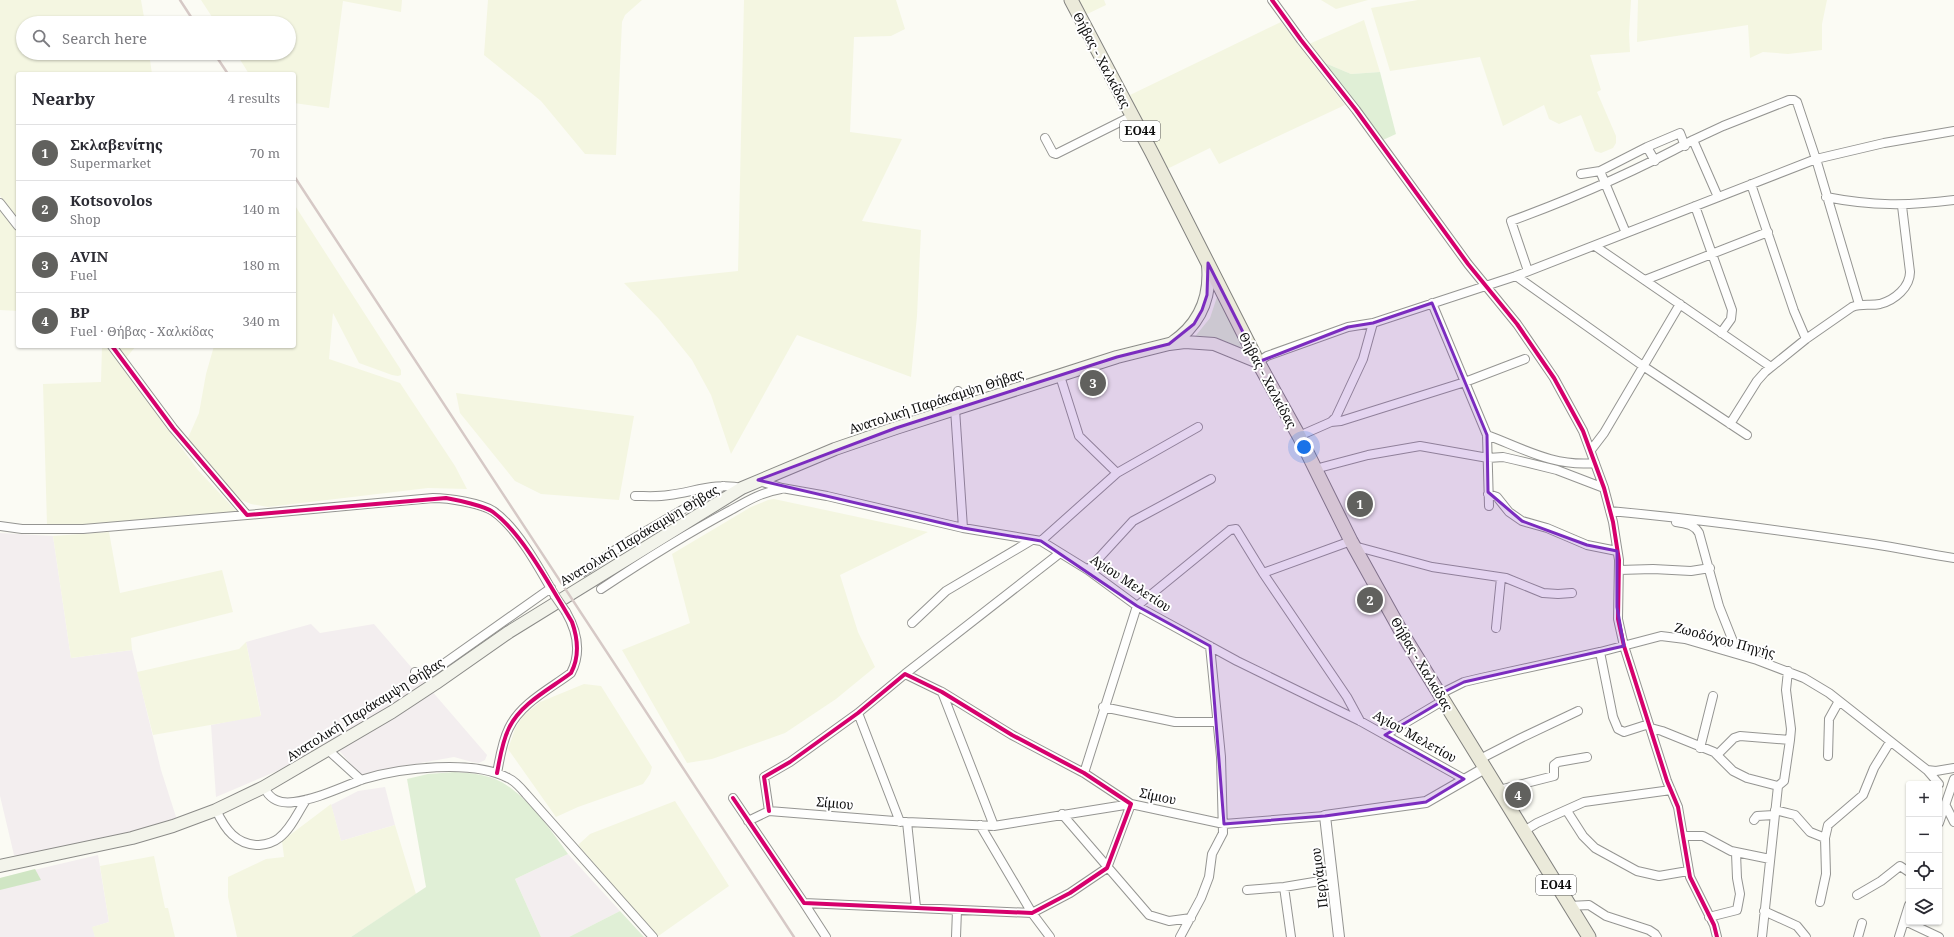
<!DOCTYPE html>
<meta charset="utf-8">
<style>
:root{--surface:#fff;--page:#f2f2f3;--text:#2b2b33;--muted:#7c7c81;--line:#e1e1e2;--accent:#61615e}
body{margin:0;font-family:"Noto Serif",serif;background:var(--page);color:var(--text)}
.controls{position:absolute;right:12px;bottom:12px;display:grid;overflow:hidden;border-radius:4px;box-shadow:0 1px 3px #0004}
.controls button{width:36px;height:36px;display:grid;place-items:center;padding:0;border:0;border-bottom:1px solid var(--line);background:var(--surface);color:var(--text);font:20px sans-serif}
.you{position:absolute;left:1304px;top:447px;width:14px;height:14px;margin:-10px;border:3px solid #fff;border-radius:50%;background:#1a73e8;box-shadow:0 0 0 6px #1a73e833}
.badge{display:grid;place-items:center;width:26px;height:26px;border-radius:50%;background:var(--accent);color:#fff;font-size:13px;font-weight:700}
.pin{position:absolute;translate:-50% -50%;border:2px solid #fff;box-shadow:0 1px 4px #0006}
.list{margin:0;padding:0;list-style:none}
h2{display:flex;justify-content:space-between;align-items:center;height:52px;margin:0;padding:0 16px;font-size:17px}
h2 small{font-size:13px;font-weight:400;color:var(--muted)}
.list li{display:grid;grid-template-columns:26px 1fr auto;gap:12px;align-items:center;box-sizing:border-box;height:56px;padding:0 16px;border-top:1px solid var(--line)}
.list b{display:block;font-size:15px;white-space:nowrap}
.list p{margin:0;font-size:13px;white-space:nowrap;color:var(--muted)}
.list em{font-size:13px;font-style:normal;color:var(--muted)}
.icon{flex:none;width:22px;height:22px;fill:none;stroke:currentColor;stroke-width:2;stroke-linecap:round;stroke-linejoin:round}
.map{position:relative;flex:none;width:1954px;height:937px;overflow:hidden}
.search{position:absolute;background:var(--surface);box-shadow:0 1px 3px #0004;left:16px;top:16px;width:280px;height:44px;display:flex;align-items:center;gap:10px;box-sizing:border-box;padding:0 14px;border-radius:22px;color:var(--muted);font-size:15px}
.panel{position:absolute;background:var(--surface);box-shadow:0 1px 3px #0004;left:16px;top:72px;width:280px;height:276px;border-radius:4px}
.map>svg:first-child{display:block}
.industrial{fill:#f3eeef}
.farmland{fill:#f4f6e1}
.green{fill:#e0efd6}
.forest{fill:#d0e6c4}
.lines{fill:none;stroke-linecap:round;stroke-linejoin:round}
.minor-casing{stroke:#959592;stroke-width:10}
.tertiary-casing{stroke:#959592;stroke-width:12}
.secondary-casing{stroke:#8b8b88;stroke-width:14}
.primary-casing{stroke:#82827f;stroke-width:15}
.minor{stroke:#fefefd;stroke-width:8}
.tertiary{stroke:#fefefd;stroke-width:10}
.secondary{stroke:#f3f4eb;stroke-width:12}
.primary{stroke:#ebeada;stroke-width:13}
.rail{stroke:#d6c9c6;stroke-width:2.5}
.minor-bridge-casing{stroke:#959592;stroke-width:10;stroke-linecap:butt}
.minor-bridge{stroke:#fefefd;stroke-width:8}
.cycleway-casing{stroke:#fff;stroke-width:6}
.cycleway{stroke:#d6006c;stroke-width:4}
.marked{fill:#7b2cbf;fill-opacity:0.2;stroke:#7b2cbf;stroke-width:3;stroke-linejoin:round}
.labels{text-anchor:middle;stroke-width:4;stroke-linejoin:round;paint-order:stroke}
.shield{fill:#fff;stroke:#565656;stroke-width:1}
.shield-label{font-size:12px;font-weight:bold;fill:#0e0e0e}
.street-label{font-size:13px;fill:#0e0e0e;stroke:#fff}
</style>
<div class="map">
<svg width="1954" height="937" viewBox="0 0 1954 937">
<rect width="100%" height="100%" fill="#fbfbf4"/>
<path class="industrial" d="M0,533l53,3 18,122 61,-8 29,120 16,50 -31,10 -126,26 -6,-1 -14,-59z
M311,624l9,9 54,-9 113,131 -2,5 -6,3 -7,-1 -18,-5 -73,13 -20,6 -31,-36 -53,31 -61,26 -5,-72 50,-10 -15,-73z
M385,787l10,38 -54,16 -10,-36 27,-14z
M568,854l52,57 -51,26h-28l-26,-58z
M98,855l11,67 -16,5 2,10h-95v-59z"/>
<path class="farmland" d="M0,0h141l4,23h-122v30h126l3,21h-134v145l-18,-23z
M201,0h201l-1,12 -58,-11 -14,107 -35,-5v-29h-45l-13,-21h53v-30h-73z
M488,0h154l-17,15 -3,7 -6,133 -31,-1 -44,-53 -57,-46z
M744,0h152l9,29 -14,7 -37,1 -4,95 52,7 -40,82 59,9 -4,86 -6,61 -114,-42 -66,119 -20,-59 -19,-35 -33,-41 -35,-36 114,-12z
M1075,0h29l2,5 -23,11z
M1321,0h47l-32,9z
M1418,0h213l-2,34 1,18 -40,3 11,35 -4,2 19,44v7l-3,5 -12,5 -6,-2 -14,-36 -22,9 -10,-5 -5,-14 -41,21 -23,-69 -90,14 -19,-63z
M1638,0h189l-5,24v26l-34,4 -25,-2 -13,6 -2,-33 -111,17z
M1364,20l16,52 -29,2 -26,-11 -16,-19z
M1281,22l64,83 -126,59 -9,-16 -43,21 -39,-73z
M294,204l107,166v5l-3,1 -6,-1 -33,-12 -26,-50 -4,46 71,24 55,83 12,23 -39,-1 -160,19 -17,-3 -12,-5 -51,-61 11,-25 7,-39 8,-28h80z
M0,210l18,22v79l-18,-1z
M102,346h4l92,124 40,43 -136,11 -55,1 -4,-141 58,-2z
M116,346h20l-10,12z
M456,393l178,23 -15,84 -78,-6 -26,-13 -55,-68z
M774,499l154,33 -88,43 18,57 17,35 -39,32 -51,34 -73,26 -25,4 -65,-113 68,-27 -18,-69 79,-47 17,-7z
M109,532l11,61 102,-23 11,42 -102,26 1,12 -61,8 -18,-122z
M246,642l15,74 -108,19 -16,-63 102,-23z
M584,684l17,2 51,81 -2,7 -7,10 -65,23 -22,10 -48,-68 7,-20 8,-13 17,-14z
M675,801l54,85 -72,51 -79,-92 12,-11z
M331,804l10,37 54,-16 21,69 -65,43h-114l-9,-40v-20l38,-18 18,-2 -2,-16z
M154,856l11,52h3l7,29h-80l-3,-10 17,-5 -9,-56z"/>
<path class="green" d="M1325,63l26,11 29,-2 16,62 -13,6 -30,-37z
M1218,294l28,59 -53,-14 17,-21z
M455,772c14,1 27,2 40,7 28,11 56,51 73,75l-53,25 26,58h-190l75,-50 -19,-108 21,-5z
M620,911l24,26h-75z"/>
<path class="forest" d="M35,869l6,11 -41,10v-12z"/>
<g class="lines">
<defs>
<path id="minor" d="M1272,0l29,40 55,70 112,154 49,60 37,54 29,53 21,57 9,34 6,38 -1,59 6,27 43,135 11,26 12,70 24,48 3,12
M1045,138l8,15 3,1 76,-38
M1693,140l30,-14 66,-26h5l3,2 19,57 43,145
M1647,147l8,14
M1600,171l26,62
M1581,174l19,-3 47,-24 33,-14 5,13
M1751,184l43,127 12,28
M1826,197c46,9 82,9 128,3
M0,203l18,23
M1695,206l37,104 -1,9 -10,14
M1595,246l176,121
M1528,271l-17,-50c63,-23 123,-49 182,-81l25,57
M1516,276l127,90 104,69
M1645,280l123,-48
M1432,303l55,132 2,71
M112,346l61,82 74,87 186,-17c16,0 47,5 60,13 24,16 48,60 62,85
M1258,362l9,-6 81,-29 25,-4 143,-47 300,-117 68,-16 70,-12
M1060,376l19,60 38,37
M958,391l-3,18 8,119
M1331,422l10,-1 124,-39 60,-23
M1730,424l27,-43 8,-9 41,-33 46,-32c10,-4 18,-1 28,-3 15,-4 30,-17 30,-32l-8,-66
M1487,435c37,14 67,32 108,28
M1299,436l32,-14 5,-5 27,-58 10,-36
M1591,450l13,-17 76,-129
M1315,469l53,-14 52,-9 68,12 15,-1 13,3 41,10 47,18
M759,481l23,7 45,8 136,32 78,13 47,29 49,36 16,9 84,46 123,60 104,58
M1488,494l9,3 12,15 13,9 25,7 40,17 30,6
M635,496c11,0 23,1 34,-1 24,-3 49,-13 73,-7
M1610,511c88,8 176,20 263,33 27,4 54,10 81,14
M1676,522c10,2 18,2 23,11l20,73 19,48
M0,526l22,3h61l164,-14
M1041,541l76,-68 81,-46
M1354,546l78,21 74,11 37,15 15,1 14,-1
M1088,570l45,-49 78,-42
M1619,570l34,-1 38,2 19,-3
M583,572l41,-28 99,-58
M1263,573l88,-32
M601,589c42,-28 85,-55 130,-79 16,-9 31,-18 50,-21
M912,623l34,-32 86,-51
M1496,628l5,-50
M1600,652l13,65 5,12 6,3 25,-8
M415,672l8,2 9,-2 119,-84
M905,674l155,-121
M942,692l52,134
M1440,694l24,-12 17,-4 119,-26 61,-16 24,3 72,21 47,18 25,15 98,77 9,1 18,-3
M1103,707l72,15h41
M858,713l42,109
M1651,728l11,3 52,21 19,19 14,7 31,8 -16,151
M1385,735l59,-35
M1700,748l13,-52
M328,750l33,30
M1717,755l17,-17 6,-2 50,4
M1828,756l1,-37 10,-18
M1480,759l41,-21 57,-27
M1927,770l12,14
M497,773c3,-15 5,-31 12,-45 12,-25 41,-39 62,-55 11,-21 6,-42 -5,-61
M1084,773l53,-167 93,-76 6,-1 27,44 84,124 13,24
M1778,786l6,-5 6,-41 1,-11 -5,-39 2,-19
M264,787c6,13 16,17 30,15 24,-3 47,-15 70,-23 36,-11 109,-20 144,-1 7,3 13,10 18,16l127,143
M1499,790l55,-14v-11l4,-3 29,-5
M733,798l71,105 228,10 38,-20 37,-25 24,-64 -47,-31 -72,-38 -70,-43 -37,-18 -47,39 -68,49 -26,15 5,34
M1946,806l8,16
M216,810c9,19 20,35 43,35 8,-1 14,-2 20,-7 12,-9 19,-26 27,-38
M1775,810l20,5 15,17 15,6
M769,811l138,11 87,4 137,-22 93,20 101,-8
M1567,811l16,25 12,12 42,23 22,5 29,-5
M1062,814l87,101 20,6 22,-3
M1754,820l3,-4 17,-1
M748,821l21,-10
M907,822l9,85
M1939,823l15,-44
M980,825l52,88 18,24
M1524,831l13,-8 47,-21 87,-12
M1684,836h19l28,15 39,8
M1284,887l7,50
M1247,890l37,-3 48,-8
M1857,895l24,-14 19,-15 9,6
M1820,902l6,-28 -1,-36 3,-13 35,-30 11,-27 16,-26
M804,903l22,34
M1569,906l20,-1 17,11 43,14 6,4 2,3
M1764,911l33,15 9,11
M1709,917l28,-7 3,-16 -3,-16 -1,-25
M1905,921l34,16
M956,937l1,-27
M1180,937l21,-39 8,-21 3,-23 11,-21 -2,-76 -11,-111
M1858,937l4,-14
M1899,937l10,-32"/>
<path id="tertiary" d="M1339,937l-14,-121 101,-14 59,-34"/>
<path id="secondary" d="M1172,343c28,-19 39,-45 36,-78
M0,866l132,-28 41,-12 43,-16 48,-23 128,-75 44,-29 73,-51 233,-144 93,-39 61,-21 221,-71 52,-13 16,-2 29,2 44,18"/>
<path id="primary" d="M1071,0l81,153 106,209 41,74 52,105 51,92 187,304"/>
</defs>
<use href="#minor" class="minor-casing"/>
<use href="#tertiary" class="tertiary-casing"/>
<use href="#secondary" class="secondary-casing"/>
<use href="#primary" class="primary-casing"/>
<use href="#minor" class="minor"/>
<use href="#tertiary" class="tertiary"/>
<use href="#secondary" class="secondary"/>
<use href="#primary" class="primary"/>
<path class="rail" d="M180,0l15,23
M214,53l14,21
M294,176l500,761"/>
<defs>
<path id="minor-bridge" d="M555,596l11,16"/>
</defs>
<use href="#minor-bridge" class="minor-bridge-casing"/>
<use href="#minor-bridge" class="minor-bridge"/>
<defs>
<path id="cycleway" d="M1272,0l29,40 55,70 112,154 49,60 37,54 29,53 21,57 9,34 6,38 -1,59 6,27 43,135 11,26 12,70 24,48 3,12
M112,346l61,82 74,87 199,-17c11,2 39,8 47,14 30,22 59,77 79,110 6,17 8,34 -1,51 -21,16 -50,30 -62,55 -7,14 -9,30 -12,45
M733,798l71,105 228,10 38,-20 37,-25 24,-64 -47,-31 -72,-38 -70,-43 -37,-18 -47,39 -68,49 -26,15 5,34"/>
</defs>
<use href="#cycleway" class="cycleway-casing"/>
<use href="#cycleway" class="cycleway"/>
</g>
<path class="marked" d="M1208,263l50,99 90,-35 25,-4 59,-20 55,132 1,57 34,29 65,24 30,6v56l7,39 -160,36 -24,12 4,6 -59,35 79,44 -38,23 -101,14 -101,8 -14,-178 -73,-40 -96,-65 -78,-13 -205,-48 138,-52 221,-71 52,-13 25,-20 8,-14 5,-15z"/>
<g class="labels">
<g class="shield">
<rect x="1120" y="121" width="40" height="20" rx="3"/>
<rect x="1536" y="875" width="40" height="20" rx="3"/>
</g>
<g class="shield-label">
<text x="1140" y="135">ΕΟ44</text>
<text x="1556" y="889">ΕΟ44</text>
</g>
<g class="street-label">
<text transform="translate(1102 60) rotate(62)" y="5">Θήβας - Χαλκίδας</text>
<text transform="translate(1268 380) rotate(62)" y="5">Θήβας - Χαλκίδας</text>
<text transform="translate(936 401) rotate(-18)" y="5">Ανατολική Παράκαμψη Θήβας</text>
<text transform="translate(639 535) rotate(-31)" y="5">Ανατολική Παράκαμψη Θήβας</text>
<text transform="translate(1131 583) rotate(33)" y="5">Αγίου Μελετίου</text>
<text transform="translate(1725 640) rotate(15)" y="5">Ζωοδόχου Πηγής</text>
<text transform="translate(1422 664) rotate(59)" y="5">Θήβας - Χαλκίδας</text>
<text transform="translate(365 709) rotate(-32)" y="5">Ανατολική Παράκαμψη Θήβας</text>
<text transform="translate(1415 736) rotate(29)" y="5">Αγίου Μελετίου</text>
<text transform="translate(1158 796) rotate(12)" y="5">Σίμιου</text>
<text transform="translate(835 803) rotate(5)" y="5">Σίμιου</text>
<text transform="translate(1319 878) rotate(-97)" y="5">Περγάμου</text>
</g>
</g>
</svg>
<div class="controls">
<button>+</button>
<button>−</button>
<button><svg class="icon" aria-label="locate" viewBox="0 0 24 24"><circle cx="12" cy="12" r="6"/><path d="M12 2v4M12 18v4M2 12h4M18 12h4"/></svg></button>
<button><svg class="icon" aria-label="layers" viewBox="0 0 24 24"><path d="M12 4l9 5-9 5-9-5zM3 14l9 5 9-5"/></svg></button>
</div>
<div class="you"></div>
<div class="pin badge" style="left:1360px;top:504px">1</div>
<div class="pin badge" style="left:1370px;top:600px">2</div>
<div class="pin badge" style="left:1093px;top:383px">3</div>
<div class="pin badge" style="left:1518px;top:795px">4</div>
<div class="search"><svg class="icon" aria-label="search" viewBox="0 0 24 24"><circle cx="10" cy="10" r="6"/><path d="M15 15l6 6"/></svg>Search here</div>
<section class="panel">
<h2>Nearby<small>4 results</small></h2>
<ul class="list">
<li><span class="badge">1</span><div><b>Σκλαβενίτης</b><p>Supermarket</p></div><em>70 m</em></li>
<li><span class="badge">2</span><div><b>Kotsovolos</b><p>Shop</p></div><em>140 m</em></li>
<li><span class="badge">3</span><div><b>AVIN</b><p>Fuel</p></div><em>180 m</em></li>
<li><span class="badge">4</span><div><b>BP</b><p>Fuel · Θήβας - Χαλκίδας</p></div><em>340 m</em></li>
</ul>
</section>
</div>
